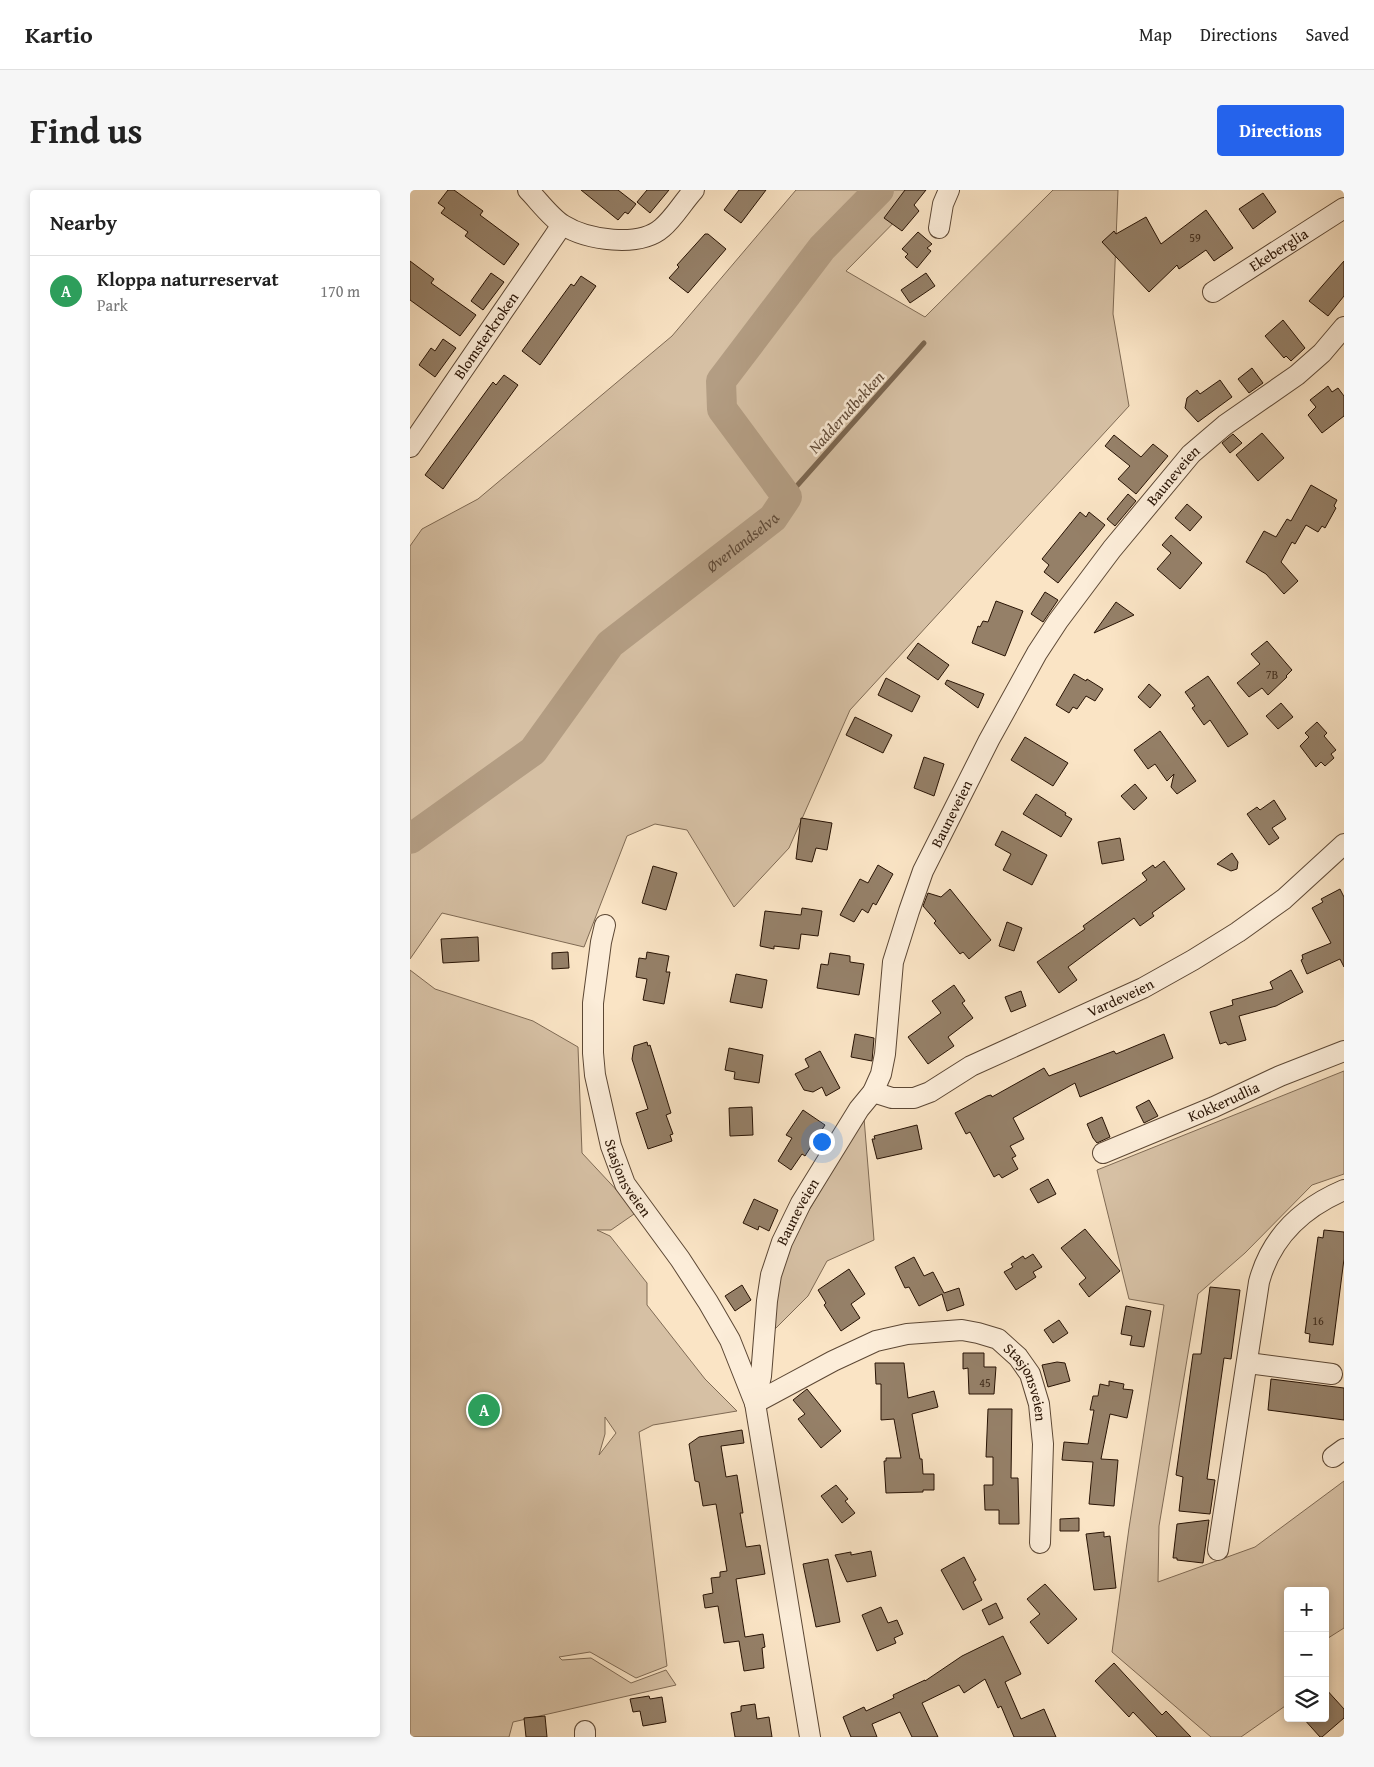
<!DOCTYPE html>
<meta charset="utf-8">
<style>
:root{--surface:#fff;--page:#f6f6f6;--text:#222;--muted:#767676;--line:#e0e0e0;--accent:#2563eb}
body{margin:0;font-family:"Gentium Book Plus",serif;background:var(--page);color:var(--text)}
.controls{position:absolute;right:15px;bottom:15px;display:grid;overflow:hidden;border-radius:5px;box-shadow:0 2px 8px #0003}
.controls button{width:45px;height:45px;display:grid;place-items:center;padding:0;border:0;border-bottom:1px solid var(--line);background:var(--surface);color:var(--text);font:25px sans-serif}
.you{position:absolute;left:411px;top:951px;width:18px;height:18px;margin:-12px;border:4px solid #fff;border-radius:50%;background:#1a73e8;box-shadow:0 0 0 8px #1a73e833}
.badge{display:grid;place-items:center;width:32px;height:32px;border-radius:50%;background:var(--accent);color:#fff;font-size:16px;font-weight:700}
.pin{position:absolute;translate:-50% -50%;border:2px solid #fff;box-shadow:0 1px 5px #0006}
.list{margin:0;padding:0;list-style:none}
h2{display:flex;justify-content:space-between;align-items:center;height:65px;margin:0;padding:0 20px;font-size:21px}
h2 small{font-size:16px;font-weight:400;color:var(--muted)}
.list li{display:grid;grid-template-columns:32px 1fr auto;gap:15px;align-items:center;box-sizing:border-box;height:70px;padding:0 20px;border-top:1px solid var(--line)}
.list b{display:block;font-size:19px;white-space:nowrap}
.list p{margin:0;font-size:16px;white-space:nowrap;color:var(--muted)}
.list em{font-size:16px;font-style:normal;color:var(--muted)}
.icon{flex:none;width:28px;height:28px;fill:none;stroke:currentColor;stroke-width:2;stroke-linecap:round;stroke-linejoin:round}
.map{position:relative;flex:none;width:934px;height:1547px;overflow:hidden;border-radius:5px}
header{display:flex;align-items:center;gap:30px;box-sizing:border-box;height:70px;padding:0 25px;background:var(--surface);border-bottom:1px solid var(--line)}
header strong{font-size:24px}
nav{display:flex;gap:28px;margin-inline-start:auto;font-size:18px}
.intro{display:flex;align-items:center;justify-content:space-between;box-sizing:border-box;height:120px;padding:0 30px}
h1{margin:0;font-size:35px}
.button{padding:12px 22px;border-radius:5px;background:var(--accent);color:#fff;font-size:18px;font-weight:700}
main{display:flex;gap:30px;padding:0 30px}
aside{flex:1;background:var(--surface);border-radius:5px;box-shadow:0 2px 8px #0003}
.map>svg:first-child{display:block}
.green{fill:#d6c0a4;stroke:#7f6a54;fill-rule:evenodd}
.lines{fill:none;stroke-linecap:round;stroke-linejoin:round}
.stream{stroke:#7b6650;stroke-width:5}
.river{stroke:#b39d83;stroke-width:30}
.building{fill:#958068;stroke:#281304}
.street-casing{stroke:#5c4734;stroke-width:22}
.street{stroke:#fcedd9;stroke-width:20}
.labels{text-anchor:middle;stroke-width:5;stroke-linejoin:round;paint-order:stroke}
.number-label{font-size:12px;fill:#432e1d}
.street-label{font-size:15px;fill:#281304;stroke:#fcedd9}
.water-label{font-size:16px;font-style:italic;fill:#604a37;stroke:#fcedd9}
</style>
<header>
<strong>Kartio</strong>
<nav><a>Map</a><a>Directions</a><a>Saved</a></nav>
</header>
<div class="intro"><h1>Find us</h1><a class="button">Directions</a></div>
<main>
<aside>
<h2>Nearby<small></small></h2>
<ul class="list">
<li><span class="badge" style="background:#2e9e5b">A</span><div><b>Kloppa naturreservat</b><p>Park</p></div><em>170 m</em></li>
</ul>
</aside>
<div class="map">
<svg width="934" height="1547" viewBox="0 0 934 1547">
<rect width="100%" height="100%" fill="#fae4c5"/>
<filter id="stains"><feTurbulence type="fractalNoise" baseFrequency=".004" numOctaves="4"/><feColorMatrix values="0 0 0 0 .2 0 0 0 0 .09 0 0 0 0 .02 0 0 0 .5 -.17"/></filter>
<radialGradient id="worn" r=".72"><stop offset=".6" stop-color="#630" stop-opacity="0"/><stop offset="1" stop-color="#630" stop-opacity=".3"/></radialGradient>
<path class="green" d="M386,0h130l-80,81 79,46 128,-127h65l-5,124 16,92 -279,304 -61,138 -55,59 -47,-77 -32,-6 -28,12 -43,111 -142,-34 -32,46v-413l12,-17 56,-30 194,-163z
M0,780l25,19 98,32 45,26 4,106 55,59 -26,18h-14l13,6 37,47v22l58,74 32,32 -84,14 -14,7 28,234 -31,12 -46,-26 -31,5 3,3 29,-2 40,25 35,-13 10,15 -163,37 -4,15h-99zM195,1227l11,16 -17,22 6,-21z
M934,881v103l-32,11 -67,68 -47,41 -39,232 -1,56 97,-35 89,-66v147l-19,12v-49h-37v113l-47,33h-30l-99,-85 17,-124 35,-223 -35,-6 -32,-129z
M454,928l10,122 -47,21 -19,35 -36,36 6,-52 12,-38z"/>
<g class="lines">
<path class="stream" d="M377,307l137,-154"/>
<path class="river" id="s1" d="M0,649l123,-88 77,-107 163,-126 14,-21 -65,-88 -1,-28 101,-133 57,-58"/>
</g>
<path class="building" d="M38,0h6l29,21 -3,4 39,29 -15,21 -39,-29 3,-4 -27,-19 4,-5 -7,-5z
M171,0h37l18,14 -8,10 -3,-2 -7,8z
M237,0h22l-19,23 -13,-11z
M329,0h27l-25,33 -17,-13z
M495,0h21l-12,15 5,6 -17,20 -18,-13z
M853,3l13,19 -23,17 -14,-20z
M796,20l27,38 -19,13 -8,-11 -27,19 -2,-4 -28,27 -47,-50 12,-11 2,3 30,-17 15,27z
M508,42l14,12 -5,4 4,3 -14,17 -12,-11 3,-3 -6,-5z
M295,44h3l18,15 -38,44 -19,-15 10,-11 -2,-2z
M0,71l24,18 -3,4 45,32 -16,21 -50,-36z
M934,71v35l-16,20 -19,-15z
M81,83l13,9 -21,28 -12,-9z
M516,83l9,13 -25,17 -9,-13z
M171,86l15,10 -56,79 -18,-14 49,-67 3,2z
M873,130l22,28 -14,13 -5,-5 -2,2 -19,-22z
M33,149l13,9 -21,29 -16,-12 12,-17 4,3z
M842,178l11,15 -14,10 -11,-14z
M94,185l14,10 -75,104 -18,-14 68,-93 3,3z
M810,190l12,17 -34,25 -13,-14 2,-10 10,-8 3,4z
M918,196l4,6 6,-4 6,8v20l-22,17 -14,-18 8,-8 -6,-7z
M852,243l22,25 -26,23 -22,-26z
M823,244l9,9 -12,10 -8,-10z
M704,245l27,22 12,-13 15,12 -32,38 -18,-15 12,-13 -25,-20z
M901,295l26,15 -3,6 2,2 -11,20 -3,-2 -4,6 -12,-7 -11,19 -3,-2 -11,20 17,19 -14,13 -18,-20 -20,-12 18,-31 12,6 11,-18 4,2z
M718,304l8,7 -21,25 -8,-7z
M777,314l15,13 -12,14 -15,-13z
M670,322l6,5 3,-5 16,13 -47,58 -14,-11 5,-7 -7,-6z
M761,345l31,28 -22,26 -23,-20 14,-16 -9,-8z
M635,402l13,8 -15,22 -12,-8z
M586,411l27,10 -18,45 -33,-13 6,-17 2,1 3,-6 5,1z
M706,412l18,13 -40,18z
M857,451l25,29 -6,6 1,1 -19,18 -6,-7 -13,9 -12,-14 23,-19 -9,-10z
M508,453l31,22 -11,15 -31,-22z
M664,484l12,7 1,-2 16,10 -8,12 -9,-5 -9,13 -4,-2 -4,6 -13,-8z
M798,486l40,58 -20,13 -18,-27 -6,5 -12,-17 3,-2 -10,-14z
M476,488l34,18 -8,16 -34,-17z
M537,490l37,14 -6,14 -33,-24z
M739,494l12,11 -11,13 -12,-11z
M871,513l12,14 -15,12 -12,-13z
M445,527l37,18 -9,18 -37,-18z
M907,532l10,11 -3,3 12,14 -5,4 3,4 -9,8 -4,-4 -5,5 -16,-21 9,-9 -4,-4z
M750,541l36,50 -19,13 -6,-7 3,-13 -7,7 -12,-17 -7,5 -14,-19z
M615,547l43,26 -15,23 -42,-26z
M514,567l20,7 -10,32 -20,-8z
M725,594l12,14 -13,12 -13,-14z
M626,604l30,19 -1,2 7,4 -11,18 -38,-23z
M864,610l12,19 -14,9 7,10 -10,7 -22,-31 10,-7 3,3z
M391,628l31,5 -5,27 -11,-2 -4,14 -16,-3z
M592,641l45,24 -15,30 -29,-15 8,-16 -16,-9z
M710,648l4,22 -22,4 -4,-22z
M822,663l6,9 -1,7 -6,2 -14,-7z
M754,671l21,28 -33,24 2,3 -14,10 -6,-8 -66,49 9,13 -18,13 -22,-31 48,-33 -2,-3 64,-46 -5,-7 11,-8 2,3z
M468,675l15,9 -17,31 -3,-2 -5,10 -6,-4 -8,13 -14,-7 20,-36 8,4z
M243,676l24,7 -11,37 -24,-7z
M540,699l41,51 -22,19 -6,-7 -3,2 -26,-31 2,-2 -13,-15 5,-13 13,4z
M930,699l4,8v70l-4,-8 -33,15 -6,-14 2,-1 -1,-4 29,-12 -19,-35 11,-6 -2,-3z
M392,718l20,3 -4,25 -17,-2 -2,15 -25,-3v3l-14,-3 5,-35 36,4z
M597,732l15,6 -8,23 -15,-5z
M68,747l1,24 -36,2 -2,-24z
M158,762l1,16 -17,1v-16z
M237,762l22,4 -3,16h4l-6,32 -21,-4 4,-21 -11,-2 3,-19 7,1z
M420,763l20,3v6l14,2 -5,31 -42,-7 4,-24 7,1z
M881,780l12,22 -27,14 -37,10 7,24 -18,5 -2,-3 -6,2 -10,-32 23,-7 -1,-5 41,-11 -3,-7z
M326,784l31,6 -5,28 -32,-6z
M544,795l11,16 -3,2 11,15 -25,19 6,9 -26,18 -20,-27 33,-24 -9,-12z
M611,801l5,15 -15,6 -6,-15z
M445,844l19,4 -2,23 -21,-4z
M754,844l9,24 -93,39 -5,-14 -62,35 11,21 -14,7 6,10 -4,2 6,11 -16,9 -3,-4 -5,3 -24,-45 -4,2 -11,-21 32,-17 4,-1 1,2 52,-29 5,8 65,-25 2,3z
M237,852l1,4 2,-1 21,68 -5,2 7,19 -3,1 2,6 -24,8 -12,-36 12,-4 -16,-50 2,-13z
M319,858l34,7 -4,28 -25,-4 1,-7 -10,-2z
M410,861l20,37 -14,8 -4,-9 -9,5 -9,-2 -9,-16 14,-7 -4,-8z
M739,910l9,16 -14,7 -8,-16z
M342,917l1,28 -23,1 -1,-28z
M393,920l22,15 -20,31 -3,-2 -11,16 -13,-9 14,-23 -6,-3z
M692,927l8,20 -13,6 -4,-5 -6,-14z
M507,935l5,24 -45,10 -5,-20h3l-1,-3z
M638,989l8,15 -18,9 -8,-14z
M344,1009l24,11 -9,21 -10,-5 -1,4 -15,-7z
M675,1039l35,42 -31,26 -10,-13 7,-6 -25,-30z
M914,1040l20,2v27l-11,86 -24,-3 1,-8 -5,-1 13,-96 5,1z
M623,1064l9,13 -9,5 3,5 -20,13 -12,-18 9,-5 -2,-3 12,-8 2,3z
M504,1067l10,19 9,-4 11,21 15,-5 5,17 -17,6 -5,-17 -23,12 -10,-19 -4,1 -10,-21z
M439,1079l16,25 -14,10 9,14 -19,13 -17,-26 2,-2 -8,-13z
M332,1095l9,15 -16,11 -10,-15z
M800,1097l30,3 -9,69 -7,-1 -10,71 -7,50 8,1 -5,34 -31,-3 4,-34 -7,-2 17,-121h8z
M716,1116l25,5 -7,36 -14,-2 2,-9 -11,-2z
M649,1130l9,13 -15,10 -9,-13z
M553,1163h21v14h12l-2,27h-25l-1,-26 -5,1z
M647,1172l8,1 5,18 -22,6 -6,-22z
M465,1173h29l4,35 26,-7 4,16 -26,7 8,45h2l1,15h11v16h-11v2l-37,1 -2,-32h2v-3h15l-7,-39 -13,1v-36h-5z
M861,1189l73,9v32l-76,-10z
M699,1191l15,3 -1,5 10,1 -6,28 -17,-4 -9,45 17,1 -4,46 -25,-2 4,-42 -31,-2 2,-18 24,2 6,-34h-4l3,-14h5l2,-12 9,2z
M397,1199l34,42 -20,17 -23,-29 7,-5 -12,-14z
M578,1219h24l-1,69h7l1,46h-20v-14h-14l-1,-25h9v-28h-7z
M332,1240l2,13 -23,3 5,31 11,-2 6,38h-3l6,34 14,-2 5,29 -29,5 9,58 18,-3 2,13 -3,1 2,20 -20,3 -5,-30 -15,2 -6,-37 -13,2 -2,-13 10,-2 -2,-15 9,-1v-5l7,-1 -11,-67 -13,2 -4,-24 -4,-1 -6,-37 10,-7z
M426,1295l12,14 -3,2 10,12 -13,10 -21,-27z
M669,1328v13h-19v-12z
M799,1330l-6,43 -26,-3v-2h-4l4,-34z
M694,1342v5l6,-1 6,52 -22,2 -8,-56z
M461,1361l5,25 -29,6 -12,-27 16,-3v3z
M554,1367l12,23 -3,2 9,18 -19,10 -22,-40z
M418,1369l12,63 -24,5 -13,-63z
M635,1394l32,35 -29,25 -18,-22 10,-8 -13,-15z
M586,1413l7,15 -14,7 -7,-15z
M471,1417l7,16 9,-3 6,14 -9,4 2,5 -19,8 -15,-36z
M593,1446l18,38 -16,8 16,37 23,-10 12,28h-42l-13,-31 -3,2 -13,-29 -21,14 -5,-8 -37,18 16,34h-26l-12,-25 -28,12 5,13h-26l-8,-20 21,-10 2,4 28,-13 -1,-3 32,-15v1l37,-25z
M704,1473l48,52 4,-4 25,26h-34l-24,-25 -4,5 -34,-36z
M915,1498l19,21v9l-22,19h-2l-17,-19h22z
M239,1506l1,3 12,-2 4,25 -23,4 -3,-15 -7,1 -3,-13z
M345,1514l2,15 12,-2 3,20h-37l-4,-24 10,-2v-5z
M135,1526l2,21h-21l-2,-19z"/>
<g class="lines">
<defs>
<g id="street">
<path d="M118,0c10,10 23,28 35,35 24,15 76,23 99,3 12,-10 21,-26 32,-38"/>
<path d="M529,38l4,-24 6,-14"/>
<path id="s2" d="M803,102l131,-84"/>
<path id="s3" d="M0,257l152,-222"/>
<path id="s4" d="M195,735l-4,17 -8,61v50l2,22 16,71 14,38 55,75 28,43 22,38 25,63"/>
<path id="s5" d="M463,902l19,6h22l16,-6 41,-26 172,-78 50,-28 45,-28 46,-33 60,-55"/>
<path id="s6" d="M693,963l111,-46 66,-31 64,-25"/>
<path d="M838,1173l84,11"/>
<path id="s7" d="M345,1213l6,-27 6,-75 4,-26 11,-33 19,-39 58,-94 14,-17 8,-18 4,-20 8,-92 16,-51 14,-40 66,-131 48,-87 21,-32 54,-72 79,-95 34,-29 72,-50 25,-22 22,-26"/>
<path d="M923,1267l11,-8"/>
<path d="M808,1360l41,-268c12,-45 43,-74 85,-92"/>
<path d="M175,1541v6"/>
<path id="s8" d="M400,1547l-55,-334 78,-42 43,-20 31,-7 55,-4 16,3 20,6 20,18 12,17 9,30 4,40 -3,99"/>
</g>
</defs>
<use href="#street" class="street-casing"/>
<use href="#street" class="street"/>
</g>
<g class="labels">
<g class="number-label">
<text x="785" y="52">59</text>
<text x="862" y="489">7B</text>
<text x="908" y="1135">16</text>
<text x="575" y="1197">45</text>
</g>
<g class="street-label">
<text dy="5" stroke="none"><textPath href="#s2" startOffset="78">Ekeberglia</textPath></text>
<text dy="5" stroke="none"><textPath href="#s3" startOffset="135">Blomsterkroken</textPath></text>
<text dy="5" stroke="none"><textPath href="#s7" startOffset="1038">Bauneveien</textPath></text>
<text dy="5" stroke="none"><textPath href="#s7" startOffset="632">Bauneveien</textPath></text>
<text dy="5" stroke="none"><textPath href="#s5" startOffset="272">Vardeveien</textPath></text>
<text dy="5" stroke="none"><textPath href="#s6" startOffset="131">Kokkerudlia</textPath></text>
<text dy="5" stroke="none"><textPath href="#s4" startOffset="260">Stasjonsveien</textPath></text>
<text dy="5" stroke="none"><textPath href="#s7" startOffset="198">Bauneveien</textPath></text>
<text dy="5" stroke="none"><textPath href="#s8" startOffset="652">Stasjonsveien</textPath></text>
</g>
<g class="water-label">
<text transform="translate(436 222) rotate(-48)" y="6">Nadderudbekken</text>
<text dy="6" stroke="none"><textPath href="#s1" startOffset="450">Øverlandselva</textPath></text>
</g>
</g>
<rect width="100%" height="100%" filter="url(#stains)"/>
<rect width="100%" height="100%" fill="url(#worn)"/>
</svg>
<div class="controls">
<button>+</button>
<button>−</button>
<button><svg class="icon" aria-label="layers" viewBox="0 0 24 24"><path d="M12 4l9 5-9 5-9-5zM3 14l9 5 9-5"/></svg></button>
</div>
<div class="you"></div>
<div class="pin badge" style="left:74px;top:1220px;background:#2e9e5b">A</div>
</div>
</main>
